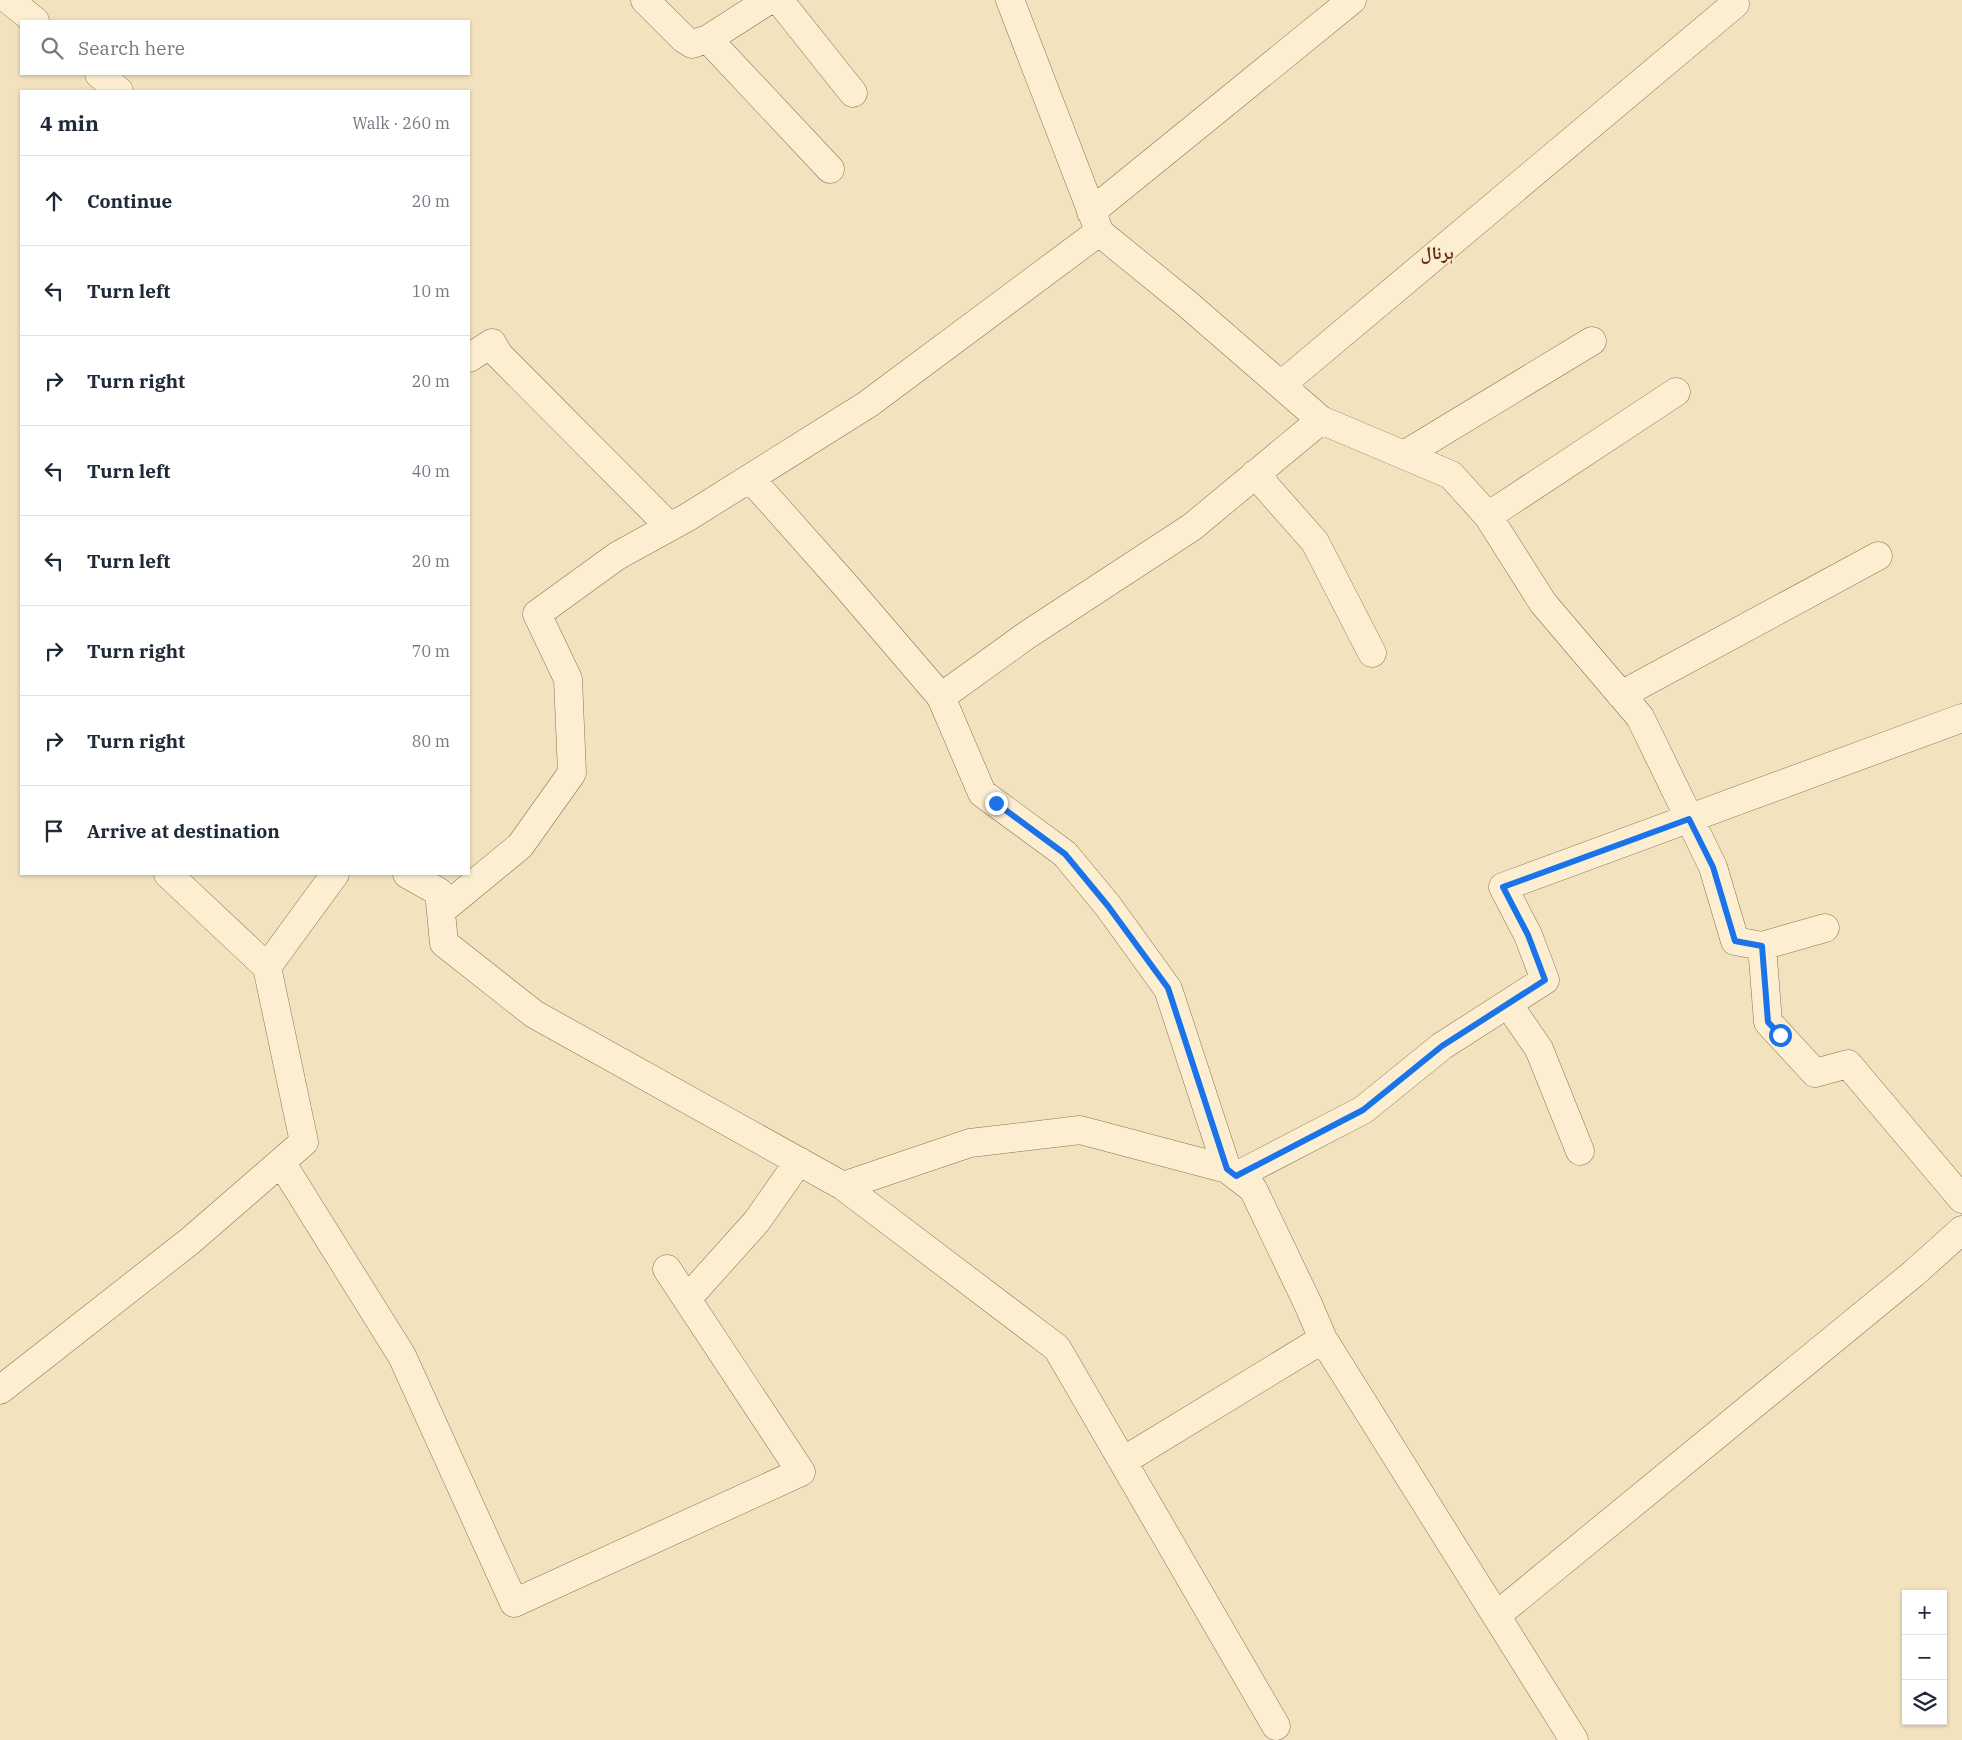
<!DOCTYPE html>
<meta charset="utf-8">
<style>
:root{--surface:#fff;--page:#f2f2f3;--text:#1f2937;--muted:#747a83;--line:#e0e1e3}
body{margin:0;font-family:"IBM Plex Serif","Noto Naskh Arabic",serif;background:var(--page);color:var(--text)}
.controls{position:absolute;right:15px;bottom:15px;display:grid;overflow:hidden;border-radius:0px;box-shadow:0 1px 4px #0004}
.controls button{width:45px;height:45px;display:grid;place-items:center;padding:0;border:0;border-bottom:1px solid var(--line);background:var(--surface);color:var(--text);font:25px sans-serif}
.stop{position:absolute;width:15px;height:15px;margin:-11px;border:4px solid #1a73e8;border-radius:50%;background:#fff}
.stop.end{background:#1a73e8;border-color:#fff;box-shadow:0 1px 5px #0008}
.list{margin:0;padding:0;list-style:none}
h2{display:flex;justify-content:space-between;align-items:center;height:65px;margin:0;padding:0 20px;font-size:21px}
h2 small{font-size:16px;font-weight:400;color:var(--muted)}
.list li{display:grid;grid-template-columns:32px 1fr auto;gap:15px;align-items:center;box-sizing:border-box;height:90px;padding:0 20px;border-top:1px solid var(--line)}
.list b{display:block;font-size:19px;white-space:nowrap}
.list em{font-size:16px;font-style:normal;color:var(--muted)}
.icon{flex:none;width:28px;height:28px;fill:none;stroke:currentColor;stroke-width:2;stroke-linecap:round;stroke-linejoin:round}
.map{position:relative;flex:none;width:1962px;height:1740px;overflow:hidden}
.search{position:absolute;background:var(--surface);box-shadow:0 1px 4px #0004;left:20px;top:20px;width:450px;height:55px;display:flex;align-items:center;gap:12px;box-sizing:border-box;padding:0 18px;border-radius:0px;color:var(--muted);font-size:19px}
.panel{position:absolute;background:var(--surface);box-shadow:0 1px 4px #0004;left:20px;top:90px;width:450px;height:785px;border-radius:0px}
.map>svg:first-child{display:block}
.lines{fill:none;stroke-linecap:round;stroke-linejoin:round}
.street-casing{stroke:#8c7254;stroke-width:29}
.street{stroke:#fcefd1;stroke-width:28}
.route{stroke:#1a73e8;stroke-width:6}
.labels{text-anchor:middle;stroke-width:4;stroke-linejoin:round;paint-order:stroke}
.quarter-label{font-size:18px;font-weight:bold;fill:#6b2715;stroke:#f9eccd}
</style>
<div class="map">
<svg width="1962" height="1740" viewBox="0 0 1962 1740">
<rect width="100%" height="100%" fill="#f2e2bd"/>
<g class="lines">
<defs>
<path id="street" d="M9,0l26,21
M645,0l39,39 8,5 16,-5 61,-39
M779,0l74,93
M1010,0l88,228
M708,39l122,130
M99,74l20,17
M1091,212l261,-212
M469,358l23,-15 7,12 171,172
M1281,385l454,-381
M1321,420l130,55 37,41 55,87 97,114 73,150 22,74 27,5 63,-18
M1404,455l188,-114
M1255,474l60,68 57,111
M1488,516l188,-124
M1621,695l257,-139
M941,697l41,96 83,61 43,52 60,83 59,180
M407,874l32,18 5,51 90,71 309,172 214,162 219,378
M441,911l79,-65 52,-73 -4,-94 -31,-65 80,-58 71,-39 180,-113 231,-172 86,70 136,118 -129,107 -165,108 -86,62 -95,-111 -96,-108
M1762,946l6,76 47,51 33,-9 114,135
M267,967l68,-93
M1508,1004l31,45 41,102
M281,1162l121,194 112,247 287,-131 -134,-203
M1236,1176l127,-66 79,-64 103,-66 -17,-45 -25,-48 459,-169
M843,1186l127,-43 110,-13 147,39 26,20 55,115 15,35 251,401
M687,1299l70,-78 42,-60
M0,1390l190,-149 114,-99 -37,-175 -99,-93
M1123,1461l200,-122
M1497,1615l416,-341 49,-44"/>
</defs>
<use href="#street" class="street-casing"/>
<use href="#street" class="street"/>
</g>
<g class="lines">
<path class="route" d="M996,803l69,51 43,52 60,82 59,181 9,7 127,-66 79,-64 103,-66 -17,-45 -25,-48 186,-68 24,48 22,74 27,5 6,76 12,13"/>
</g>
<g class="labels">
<g class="quarter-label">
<text x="1437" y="259">ہرنال</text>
</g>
</g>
</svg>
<div class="controls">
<button>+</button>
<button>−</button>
<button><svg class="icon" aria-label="layers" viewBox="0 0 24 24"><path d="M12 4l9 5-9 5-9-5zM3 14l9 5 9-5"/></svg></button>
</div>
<div class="stop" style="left:1780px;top:1035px"></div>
<div class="stop end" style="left:996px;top:803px"></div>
<div class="search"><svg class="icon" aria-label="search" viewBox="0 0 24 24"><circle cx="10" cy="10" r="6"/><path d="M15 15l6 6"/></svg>Search here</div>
<section class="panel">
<h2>4 min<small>Walk · 260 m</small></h2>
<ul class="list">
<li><svg class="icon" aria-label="ahead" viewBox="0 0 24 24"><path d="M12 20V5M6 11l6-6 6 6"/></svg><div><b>Continue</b></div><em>20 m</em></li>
<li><svg class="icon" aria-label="left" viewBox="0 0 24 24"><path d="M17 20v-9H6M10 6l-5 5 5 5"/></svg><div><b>Turn left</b></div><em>10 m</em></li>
<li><svg class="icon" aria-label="right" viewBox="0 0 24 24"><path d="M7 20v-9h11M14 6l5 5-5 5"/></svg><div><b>Turn right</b></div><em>20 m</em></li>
<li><svg class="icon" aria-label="left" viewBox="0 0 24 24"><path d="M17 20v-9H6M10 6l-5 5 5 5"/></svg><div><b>Turn left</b></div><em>40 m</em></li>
<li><svg class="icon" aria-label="left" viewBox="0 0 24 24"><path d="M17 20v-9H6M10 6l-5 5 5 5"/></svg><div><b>Turn left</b></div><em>20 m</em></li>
<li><svg class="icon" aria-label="right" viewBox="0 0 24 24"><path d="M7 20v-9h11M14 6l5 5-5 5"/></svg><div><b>Turn right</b></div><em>70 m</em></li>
<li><svg class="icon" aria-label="right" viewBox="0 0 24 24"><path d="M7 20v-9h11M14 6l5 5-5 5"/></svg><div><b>Turn right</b></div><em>80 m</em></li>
<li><svg class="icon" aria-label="arrive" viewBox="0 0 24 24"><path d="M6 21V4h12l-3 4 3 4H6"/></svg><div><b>Arrive at destination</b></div></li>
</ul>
</section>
</div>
